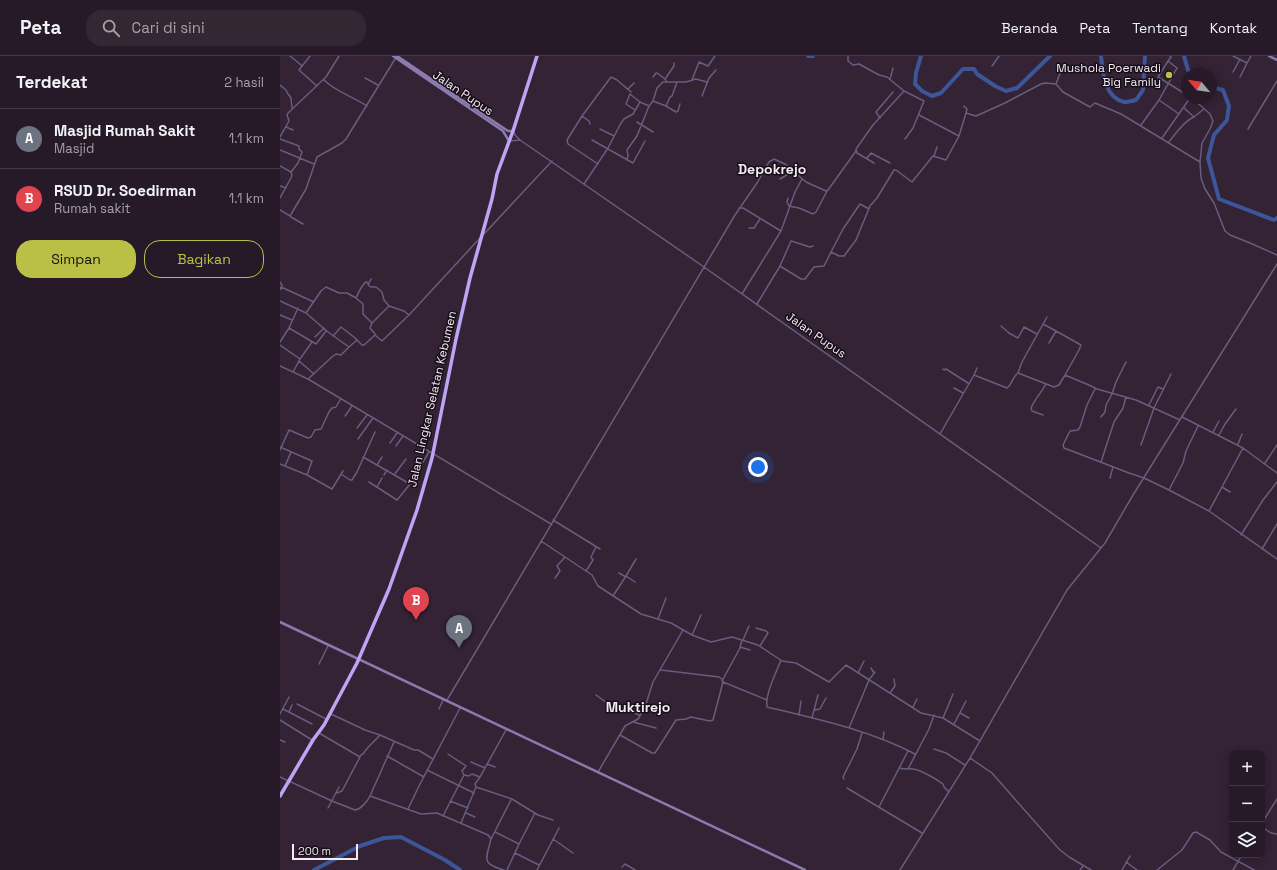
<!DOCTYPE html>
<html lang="id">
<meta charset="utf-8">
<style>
:root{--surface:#271a28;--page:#332734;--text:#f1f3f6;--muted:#a4a1a8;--line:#433845;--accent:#bac045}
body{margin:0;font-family:"Space Grotesk",sans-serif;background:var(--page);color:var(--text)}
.controls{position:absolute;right:12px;bottom:12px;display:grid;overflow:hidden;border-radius:8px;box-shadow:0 2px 10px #0003}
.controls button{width:36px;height:36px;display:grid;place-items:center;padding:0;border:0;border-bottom:1px solid var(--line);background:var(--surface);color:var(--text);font:20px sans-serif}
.compass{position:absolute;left:901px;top:12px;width:36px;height:36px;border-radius:50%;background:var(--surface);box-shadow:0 2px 10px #0003;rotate:299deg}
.scale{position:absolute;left:12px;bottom:10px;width:66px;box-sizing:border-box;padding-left:4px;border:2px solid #f5e9f5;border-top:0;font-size:11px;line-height:14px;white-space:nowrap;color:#f5e9f5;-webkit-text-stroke:3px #170f17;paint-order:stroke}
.you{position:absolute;left:478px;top:411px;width:14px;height:14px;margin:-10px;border:3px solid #fff;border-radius:50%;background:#1a73e8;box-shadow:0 0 0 6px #1a73e833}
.badge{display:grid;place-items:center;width:26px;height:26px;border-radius:50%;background:var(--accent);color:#fff;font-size:13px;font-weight:700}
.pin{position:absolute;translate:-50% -33px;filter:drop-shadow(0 1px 2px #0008)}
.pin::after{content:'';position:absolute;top:21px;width:14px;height:12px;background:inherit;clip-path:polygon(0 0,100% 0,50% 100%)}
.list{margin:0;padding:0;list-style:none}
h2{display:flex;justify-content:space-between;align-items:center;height:52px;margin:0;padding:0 16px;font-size:17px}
h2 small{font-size:13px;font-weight:400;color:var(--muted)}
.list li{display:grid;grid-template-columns:26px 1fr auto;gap:12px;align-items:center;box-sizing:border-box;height:60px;padding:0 16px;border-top:1px solid var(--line)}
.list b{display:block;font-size:15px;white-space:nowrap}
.list p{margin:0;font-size:13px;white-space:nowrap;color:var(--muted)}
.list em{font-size:13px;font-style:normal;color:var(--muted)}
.actions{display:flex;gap:8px;padding:12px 16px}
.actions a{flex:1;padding:9px 0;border:1px solid var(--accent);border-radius:16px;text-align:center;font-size:14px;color:var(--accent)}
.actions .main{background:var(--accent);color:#111}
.icon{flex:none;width:22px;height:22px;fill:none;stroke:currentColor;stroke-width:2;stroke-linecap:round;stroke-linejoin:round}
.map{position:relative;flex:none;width:997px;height:814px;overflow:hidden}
header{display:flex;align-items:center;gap:24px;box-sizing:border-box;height:56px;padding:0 20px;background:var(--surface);border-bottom:1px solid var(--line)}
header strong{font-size:19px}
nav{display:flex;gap:22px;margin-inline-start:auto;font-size:14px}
.search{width:280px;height:36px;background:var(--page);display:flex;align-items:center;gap:10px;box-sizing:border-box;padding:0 14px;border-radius:16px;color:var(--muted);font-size:15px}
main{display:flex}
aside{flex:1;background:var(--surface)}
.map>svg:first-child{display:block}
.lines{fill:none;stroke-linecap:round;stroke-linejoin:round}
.river{stroke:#3d5599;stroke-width:4}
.street{stroke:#665e7e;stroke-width:1.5}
.secondary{stroke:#897bae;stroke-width:2.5}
.highway{stroke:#bba5f5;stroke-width:3.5}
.poi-dot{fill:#bac045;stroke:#170f17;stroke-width:1.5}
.labels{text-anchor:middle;stroke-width:3;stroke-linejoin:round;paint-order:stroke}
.poi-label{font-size:12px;fill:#f5e9f5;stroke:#170f17;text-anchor:end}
.street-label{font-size:12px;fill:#f5e9f5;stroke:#170f17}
.quarter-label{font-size:14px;font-weight:bold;fill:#f5e9f5;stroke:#170f17}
</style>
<header>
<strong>Peta</strong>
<div class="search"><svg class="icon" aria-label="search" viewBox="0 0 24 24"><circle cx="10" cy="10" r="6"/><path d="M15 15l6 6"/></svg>Cari di sini</div>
<nav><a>Beranda</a><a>Peta</a><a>Tentang</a><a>Kontak</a></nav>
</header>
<main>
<aside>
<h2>Terdekat<small>2 hasil</small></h2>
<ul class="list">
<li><span class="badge" style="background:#6b7280">A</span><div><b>Masjid Rumah Sakit</b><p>Masjid</p></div><em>1.1 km</em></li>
<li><span class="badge" style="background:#e0444e">B</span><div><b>RSUD Dr. Soedirman</b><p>Rumah sakit</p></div><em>1.1 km</em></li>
</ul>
<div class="actions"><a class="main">Simpan</a><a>Bagikan</a></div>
</aside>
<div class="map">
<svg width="997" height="814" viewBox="0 0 997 814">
<rect width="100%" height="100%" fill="#342235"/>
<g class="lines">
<path class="river" d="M528,0h5
M641,0l-5,17 -1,11 7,7 10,5 9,-3 22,-24h11l3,5 18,12 11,5 11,-3 33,-32
M821,0c2,17 3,41 23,46 3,0 8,-1 12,-2l7,-10 2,-34
M904,0l4,14 2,4
M931,31l12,3 6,16 -2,14 -13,15 -6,23 11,41 55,21 3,-2
M34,814l46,-24 24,-8 17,-1 44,23 15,10"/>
<path class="street" d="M10,0l11,9
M30,0l-11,14 18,16
M568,0v5l5,4 6,-1 20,11 8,2 17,14 20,10 -11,27 -8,11
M953,0l14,7 4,-7
M888,5l-10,16 29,18
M712,10l7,-10
M953,16l7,-13
M373,21l3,-4h1l8,6 1,2
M960,21l7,-14
M85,22l13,7
M385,23l9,-13v-3
M610,23l3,-11
M44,24c12,12 28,16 43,26
M412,24l7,-18 9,4 7,-10
M776,28l6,-16
M0,29l6,5 2,4 3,4 1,10
M348,33l6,-6
M422,40l7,-18 7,-8
M912,42l18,16 3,7 -3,8 -8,14 -2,19
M879,44l20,14
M373,45l13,5 10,6 2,-1 2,-7
M386,50l4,-9 2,-1 5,-14
M684,50l3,3 -1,4 10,3 29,-13 36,-19 4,-1 11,1 7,8 27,15 5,-4 26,11 79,48 1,16 4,11 9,14 11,28 5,4 20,8 27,12
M904,52l10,9 10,-8
M355,54l-9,-6 4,-10 10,8 9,4 4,-5 4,-13 6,-6h23l10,-3 11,3
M639,59l40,21
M302,60l7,5 1,3
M600,62l-4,-6 17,-20
M357,66l16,10
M861,69l18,-25 18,-32 -9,-7 3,-4 -1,-1
M6,71l7,3
M320,73l14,7
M968,73l29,-48
M234,76l1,3 5,5 184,127 397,281
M0,81l9,-16 -2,-6 1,-2 38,-36 13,-21
M882,82l28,-40
M0,83l19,7v3l3,3 -4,11 -7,9 1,4 -12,22
M312,84l41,23 12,-22
M230,85l10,-1
M889,86c6,-8 15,-21 25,-25
M0,94l34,14
M654,100l3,-9
M587,102l4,-5 19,10
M347,104l1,-4 -1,-6 10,-14 12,-30
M594,107l-17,-10 -1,-4 17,-24 31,-34
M318,108l-30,-20 -1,-4 15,-24 29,-39 6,3 14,12
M0,110l11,6
M500,123l10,-6 2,-3
M304,128l24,-36 13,-25 3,-4 9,-5 7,-12
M0,130l6,2
M508,142l-1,4 2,4 10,2 14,6 3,-2 11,-21
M459,152h4l38,23
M0,154l10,6 16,-27 11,-32 25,-14 4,-4 49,-80
M11,161l12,7
M469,172h5l6,-9
M203,179l69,-74
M551,196l12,-23 17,-25 9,5
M500,210l21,13h4l9,-12 10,-1 7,-14 8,4h5l12,-16 14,-34 7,-8 17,-28h2l16,12 21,-26 13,4 13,-24 7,-23
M91,223l-3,6 3,2h5l6,5 2,8 5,6
M0,226l2,3 -2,5
M1,231l33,15
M462,238l39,-63 14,-39 7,-13
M76,242c2,-4 6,-14 10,-16l2,1
M0,245l26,12 22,19 21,15 8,-7 5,5h2l11,-10 7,6 27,-26 71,-77
M477,248l23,-38 11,-25 19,6 3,-1
M26,257l15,-22 5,-4 13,6h8l9,5 7,6v10l9,9 17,-17 15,5 5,4
M0,259l12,5
M92,267l-2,5 5,6
M763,268l13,7 -7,12
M721,270l8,7 9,5 6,-11 13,7
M9,272l27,16 10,-13
M776,275l25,14 -2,5 -14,25
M53,280l8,-9 13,10 3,3
M35,281l9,-9
M0,286l9,-14 9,-20
M0,289l20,14
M19,305l15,13
M0,310l28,13 243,145
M663,313l1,1 2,-1 22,14
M13,316l7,-13 12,-17
M738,317l4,-11 25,-45
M694,319l3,-7
M28,323l25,-23 3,-2 5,1 8,-8
M674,332l9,5
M815,333l-8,16 -7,22 -2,3 -8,1 -7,14 1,3 65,25 15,5 25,12 40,21 68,48
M869,349l9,-18 5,2
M763,359l-11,-4 -1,-3c4,-9 10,-15 15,-24
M65,360l7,-10
M821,361l4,-5 1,-7 6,-11 4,-12 10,-20
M902,361l61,31 34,25
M77,372l10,-13
M933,376l6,-11
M660,378l34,-59 33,13c5,-3 5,-11 11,-15l36,14 5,-2 6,-10 24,10 8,4 39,11 44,20
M939,379l6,-11 11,-15
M78,383l15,-21
M110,387l7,-10
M958,388l4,-10
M861,389l13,-37 17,-34
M116,390l7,-10
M0,391l32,14 -5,14
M0,394l9,-20 19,8 3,-1 4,-7 6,-1 8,-17 3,-4 4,-1 4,-7
M83,401l47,27
M821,406l13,-40 9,-14 3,-11
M985,407l12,-18
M0,408l27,11 25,14 11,-18
M97,409l5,-8
M5,410l6,-14
M61,418l9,6h2l5,-8 18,-40
M104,419l3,-5
M114,419l12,-16
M830,422l3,-11
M89,426l28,18 13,-16 19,-32
M97,431l5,-9
M942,431l8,5
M889,434l14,-27 3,-12 12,-25
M929,455l34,-63
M273,464l47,29
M961,479l22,-35 14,-18
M261,485l51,34 6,11 43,28 30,9 21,12 19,7 21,-5 26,8 24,16 14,2 33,19 17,-17 75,48 22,5 37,23
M982,493l15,-25
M306,515l7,-11 -2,-3 5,-10
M339,517l7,4
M346,520l9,6
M275,522l5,-7 -3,-5 8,-9
M333,540l13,-20 10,-17
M378,563l8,-21
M476,572l10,3 2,2 -8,13
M412,579l9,-20
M462,584l-2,7 10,3
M463,584l6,-14
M501,604c-5,13 -16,34 -14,47 50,12 102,23 148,47
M39,608l9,-18
M591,612l3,5
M381,614l58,7 3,2 1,3 44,18
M578,617l6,-12
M442,625l18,-33
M610,637l5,-7 -1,-7
M316,639l15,11 6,-1 22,10
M167,644l288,-485 22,-32 12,-21 5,-3 11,5 21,18 20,9 2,-1 28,-39
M17,648l29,15
M633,651l4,-8
M3,653l29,15
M159,653l4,-9
M535,654l5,-1 6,-11
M9,656l3,-7
M680,657l9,5
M0,658l9,-17
M51,658l34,16 15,5 34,15h4l15,9
M519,659l2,-14
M532,662l6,-23
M663,662l10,-24
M0,664l32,20
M353,666l23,6
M674,668l12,-23
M569,672l20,-48 6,-8
M39,677l41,24
M340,679l32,18h3l21,-33 10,-1 5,-2 19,4 3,-1 10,-38
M603,683l1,-7
M0,684l5,2
M654,693l12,4 19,12
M107,700l37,21
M690,702l22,15 7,8 60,68 10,8 22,13
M191,706l14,6
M207,708l8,3
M620,712c5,2 8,0 13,1 8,1 23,10 30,15l1,3 5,5
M628,713l21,-40 5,-14
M147,714l47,23
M318,716l27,-46 13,-7 7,-12 8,-25 30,-52
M184,719l5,1 3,-2 8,3 -5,7 1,3
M0,721l52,24 23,9c6,-1 12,-8 15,-14l51,18 16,-1 51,22 3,4c-5,20 -10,25 13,31
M200,721l26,-47
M564,723l-1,-2 14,-28 5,-16
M567,732l75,45
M57,737l5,-2 19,-36 2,-1c5,-8 11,-12 17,-19
M90,740l24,-54
M170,745l18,7
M599,751l29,-56
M48,752l11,-21
M128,753l11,-23 41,-78
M186,757l9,4
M163,760l21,-41 -2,-4 4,-5 -18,-12
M181,767l15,-36 36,12 26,16 15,5
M982,767l15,-24
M982,771l9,6 6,1
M215,776l24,12 16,-31
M211,783l20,-39
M273,783l20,14
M235,797l24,12
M846,806l11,8
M342,811l3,-3 10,6
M227,814l12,-26
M257,814l22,-42
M620,814l70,-112 97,-168 38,-47 28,-48 144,-231
M800,814l3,-4
M842,814l8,-14
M877,814l25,-20 11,-17 3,-1 14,8 11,12 33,18
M953,814l9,-15"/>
<path class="secondary" d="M113,0l110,75 6,10
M117,0l99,67 12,8h5
M989,0l8,4
M0,566l525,248"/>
<path class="highway" d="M0,740l33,-56 11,-15 33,-62 32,-74 28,-79 15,-52 24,-119 14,-61 22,-79 5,-25 16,-43 24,-75"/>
</g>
<circle class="poi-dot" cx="889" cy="19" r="4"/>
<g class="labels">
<g class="poi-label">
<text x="881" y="16">Mushola Poerwadi<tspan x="881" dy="14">Big Family</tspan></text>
</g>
<g class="street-label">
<text transform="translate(183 37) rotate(34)" y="4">Jalan Pupus</text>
<text transform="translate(536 279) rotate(35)" y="4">Jalan Pupus</text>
<text transform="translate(152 343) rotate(-77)" y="4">Jalan Lingkar Selatan Kebumen</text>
</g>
<g class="quarter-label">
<text x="492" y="118">Depokrejo</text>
<text x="358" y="656">Muktirejo</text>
</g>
</g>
</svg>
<div class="controls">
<button>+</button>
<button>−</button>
<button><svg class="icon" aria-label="layers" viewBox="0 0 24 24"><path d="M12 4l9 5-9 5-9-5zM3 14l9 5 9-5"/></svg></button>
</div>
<svg class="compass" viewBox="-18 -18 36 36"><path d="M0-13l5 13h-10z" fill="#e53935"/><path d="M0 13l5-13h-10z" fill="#a4a1a8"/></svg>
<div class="scale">200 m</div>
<div class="you"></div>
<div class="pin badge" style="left:179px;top:592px;background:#6b7280">A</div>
<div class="pin badge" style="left:136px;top:564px;background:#e0444e">B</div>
</div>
</main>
